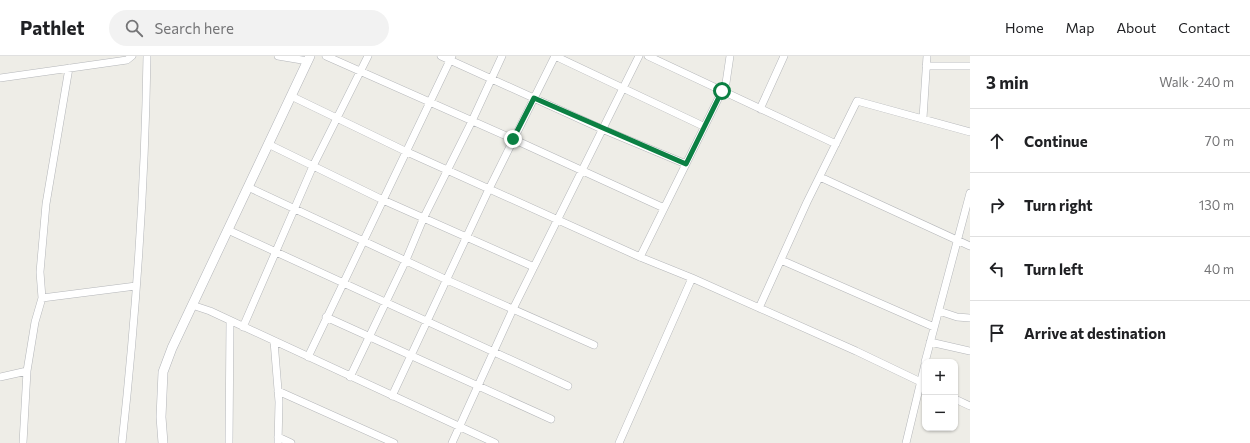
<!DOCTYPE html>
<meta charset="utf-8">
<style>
:root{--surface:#fff;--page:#f2f2f2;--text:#202124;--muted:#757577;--line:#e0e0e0}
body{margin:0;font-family:Commissioner,sans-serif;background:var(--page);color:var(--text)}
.controls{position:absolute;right:12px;bottom:12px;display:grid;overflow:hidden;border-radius:8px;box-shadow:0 1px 3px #0004}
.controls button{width:36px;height:36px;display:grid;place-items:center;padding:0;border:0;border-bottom:1px solid var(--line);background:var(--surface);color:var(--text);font:20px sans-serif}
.stop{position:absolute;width:12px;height:12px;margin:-9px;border:3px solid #0b8043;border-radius:50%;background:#fff}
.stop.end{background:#0b8043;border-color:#fff;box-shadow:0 1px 4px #0008}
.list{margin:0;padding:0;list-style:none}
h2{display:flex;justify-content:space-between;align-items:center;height:52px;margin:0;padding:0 16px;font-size:17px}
h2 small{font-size:13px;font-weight:400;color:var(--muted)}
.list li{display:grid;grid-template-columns:26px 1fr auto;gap:12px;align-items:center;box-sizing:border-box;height:64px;padding:0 16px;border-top:1px solid var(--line)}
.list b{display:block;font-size:15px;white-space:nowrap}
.list em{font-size:13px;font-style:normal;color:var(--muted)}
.icon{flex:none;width:22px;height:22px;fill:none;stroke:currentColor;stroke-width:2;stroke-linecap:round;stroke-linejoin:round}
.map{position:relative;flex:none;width:970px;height:387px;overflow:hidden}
header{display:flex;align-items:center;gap:24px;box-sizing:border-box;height:56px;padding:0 20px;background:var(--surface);border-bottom:1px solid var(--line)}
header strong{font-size:19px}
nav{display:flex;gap:22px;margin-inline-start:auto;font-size:14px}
.search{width:280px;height:36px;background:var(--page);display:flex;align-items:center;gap:10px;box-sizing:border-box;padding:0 14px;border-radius:22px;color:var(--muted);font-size:15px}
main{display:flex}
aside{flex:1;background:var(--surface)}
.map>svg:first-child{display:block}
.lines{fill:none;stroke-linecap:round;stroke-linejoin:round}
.street-casing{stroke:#b4b6b9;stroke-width:8}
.secondary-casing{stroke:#b3b5b9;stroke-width:10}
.street{stroke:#fff;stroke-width:7}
.secondary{stroke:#fff;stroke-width:9}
.route{stroke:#0b8043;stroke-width:5}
</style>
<header>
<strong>Pathlet</strong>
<div class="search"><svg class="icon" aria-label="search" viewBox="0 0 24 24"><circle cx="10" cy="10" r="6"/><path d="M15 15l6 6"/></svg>Search here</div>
<nav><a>Home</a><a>Map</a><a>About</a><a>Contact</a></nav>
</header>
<main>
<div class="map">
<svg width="970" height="387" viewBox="0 0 970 387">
<rect width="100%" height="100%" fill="#eeede7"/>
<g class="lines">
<defs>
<path id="street" d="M278,0l30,5
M326,0l187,83 151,69
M441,0l161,73 84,35
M555,0l148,70
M648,0l188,88
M926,10h44
M0,22l127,-18 5,-4
M291,40l114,55 235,106 52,21 164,73 69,33
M760,53l24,-53
M923,62l4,-62
M268,88l115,56 151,67
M820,121l150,69
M248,131l199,93 147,65
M228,174l340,156
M640,201l86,-174 4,-27
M781,204l153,67
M42,242l94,-12
M192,249l18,6 285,132
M759,252l48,-106 50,-101 113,31
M939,255l18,6 13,1
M326,261l225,102
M243,271l70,-161 55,-110
M274,285l5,61 -1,41
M930,286l40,9
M308,301l144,-301
M925,306l45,-169
M0,321l27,-6
M350,321l56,-117 18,-43 48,-96 30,-65
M278,335l116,52
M392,340l97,-207 66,-133
M955,343l15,7
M278,381l13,6
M23,387l4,-72 8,-49 7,-24 -2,-26 6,-68 23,-136
M122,387c14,-128 23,-258 25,-387
M229,387l1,-122
M452,387l61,-134 126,-253
M619,387l73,-165
M906,387l19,-79"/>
<path id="secondary" d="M163,387l-2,-26 2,-45 9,-24 138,-292"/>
</defs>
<use href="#street" class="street-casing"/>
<use href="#secondary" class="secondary-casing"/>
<use href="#street" class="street"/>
<use href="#secondary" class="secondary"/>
</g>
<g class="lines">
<path class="route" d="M513,83l21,-41 152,66 36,-73"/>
</g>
</svg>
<div class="controls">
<button>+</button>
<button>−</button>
</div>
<div class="stop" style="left:722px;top:35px"></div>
<div class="stop end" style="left:513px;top:83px"></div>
</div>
<aside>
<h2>3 min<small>Walk · 240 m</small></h2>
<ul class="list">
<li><svg class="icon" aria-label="ahead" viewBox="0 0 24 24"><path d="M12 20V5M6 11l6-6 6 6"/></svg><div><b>Continue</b></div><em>70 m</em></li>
<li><svg class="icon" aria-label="right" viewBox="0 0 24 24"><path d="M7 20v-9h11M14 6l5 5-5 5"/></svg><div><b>Turn right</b></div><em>130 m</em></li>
<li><svg class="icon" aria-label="left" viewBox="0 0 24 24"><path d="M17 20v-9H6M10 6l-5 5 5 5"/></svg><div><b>Turn left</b></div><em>40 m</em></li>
<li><svg class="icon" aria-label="arrive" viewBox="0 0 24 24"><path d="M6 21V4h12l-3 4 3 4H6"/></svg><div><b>Arrive at destination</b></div></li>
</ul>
</aside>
</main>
